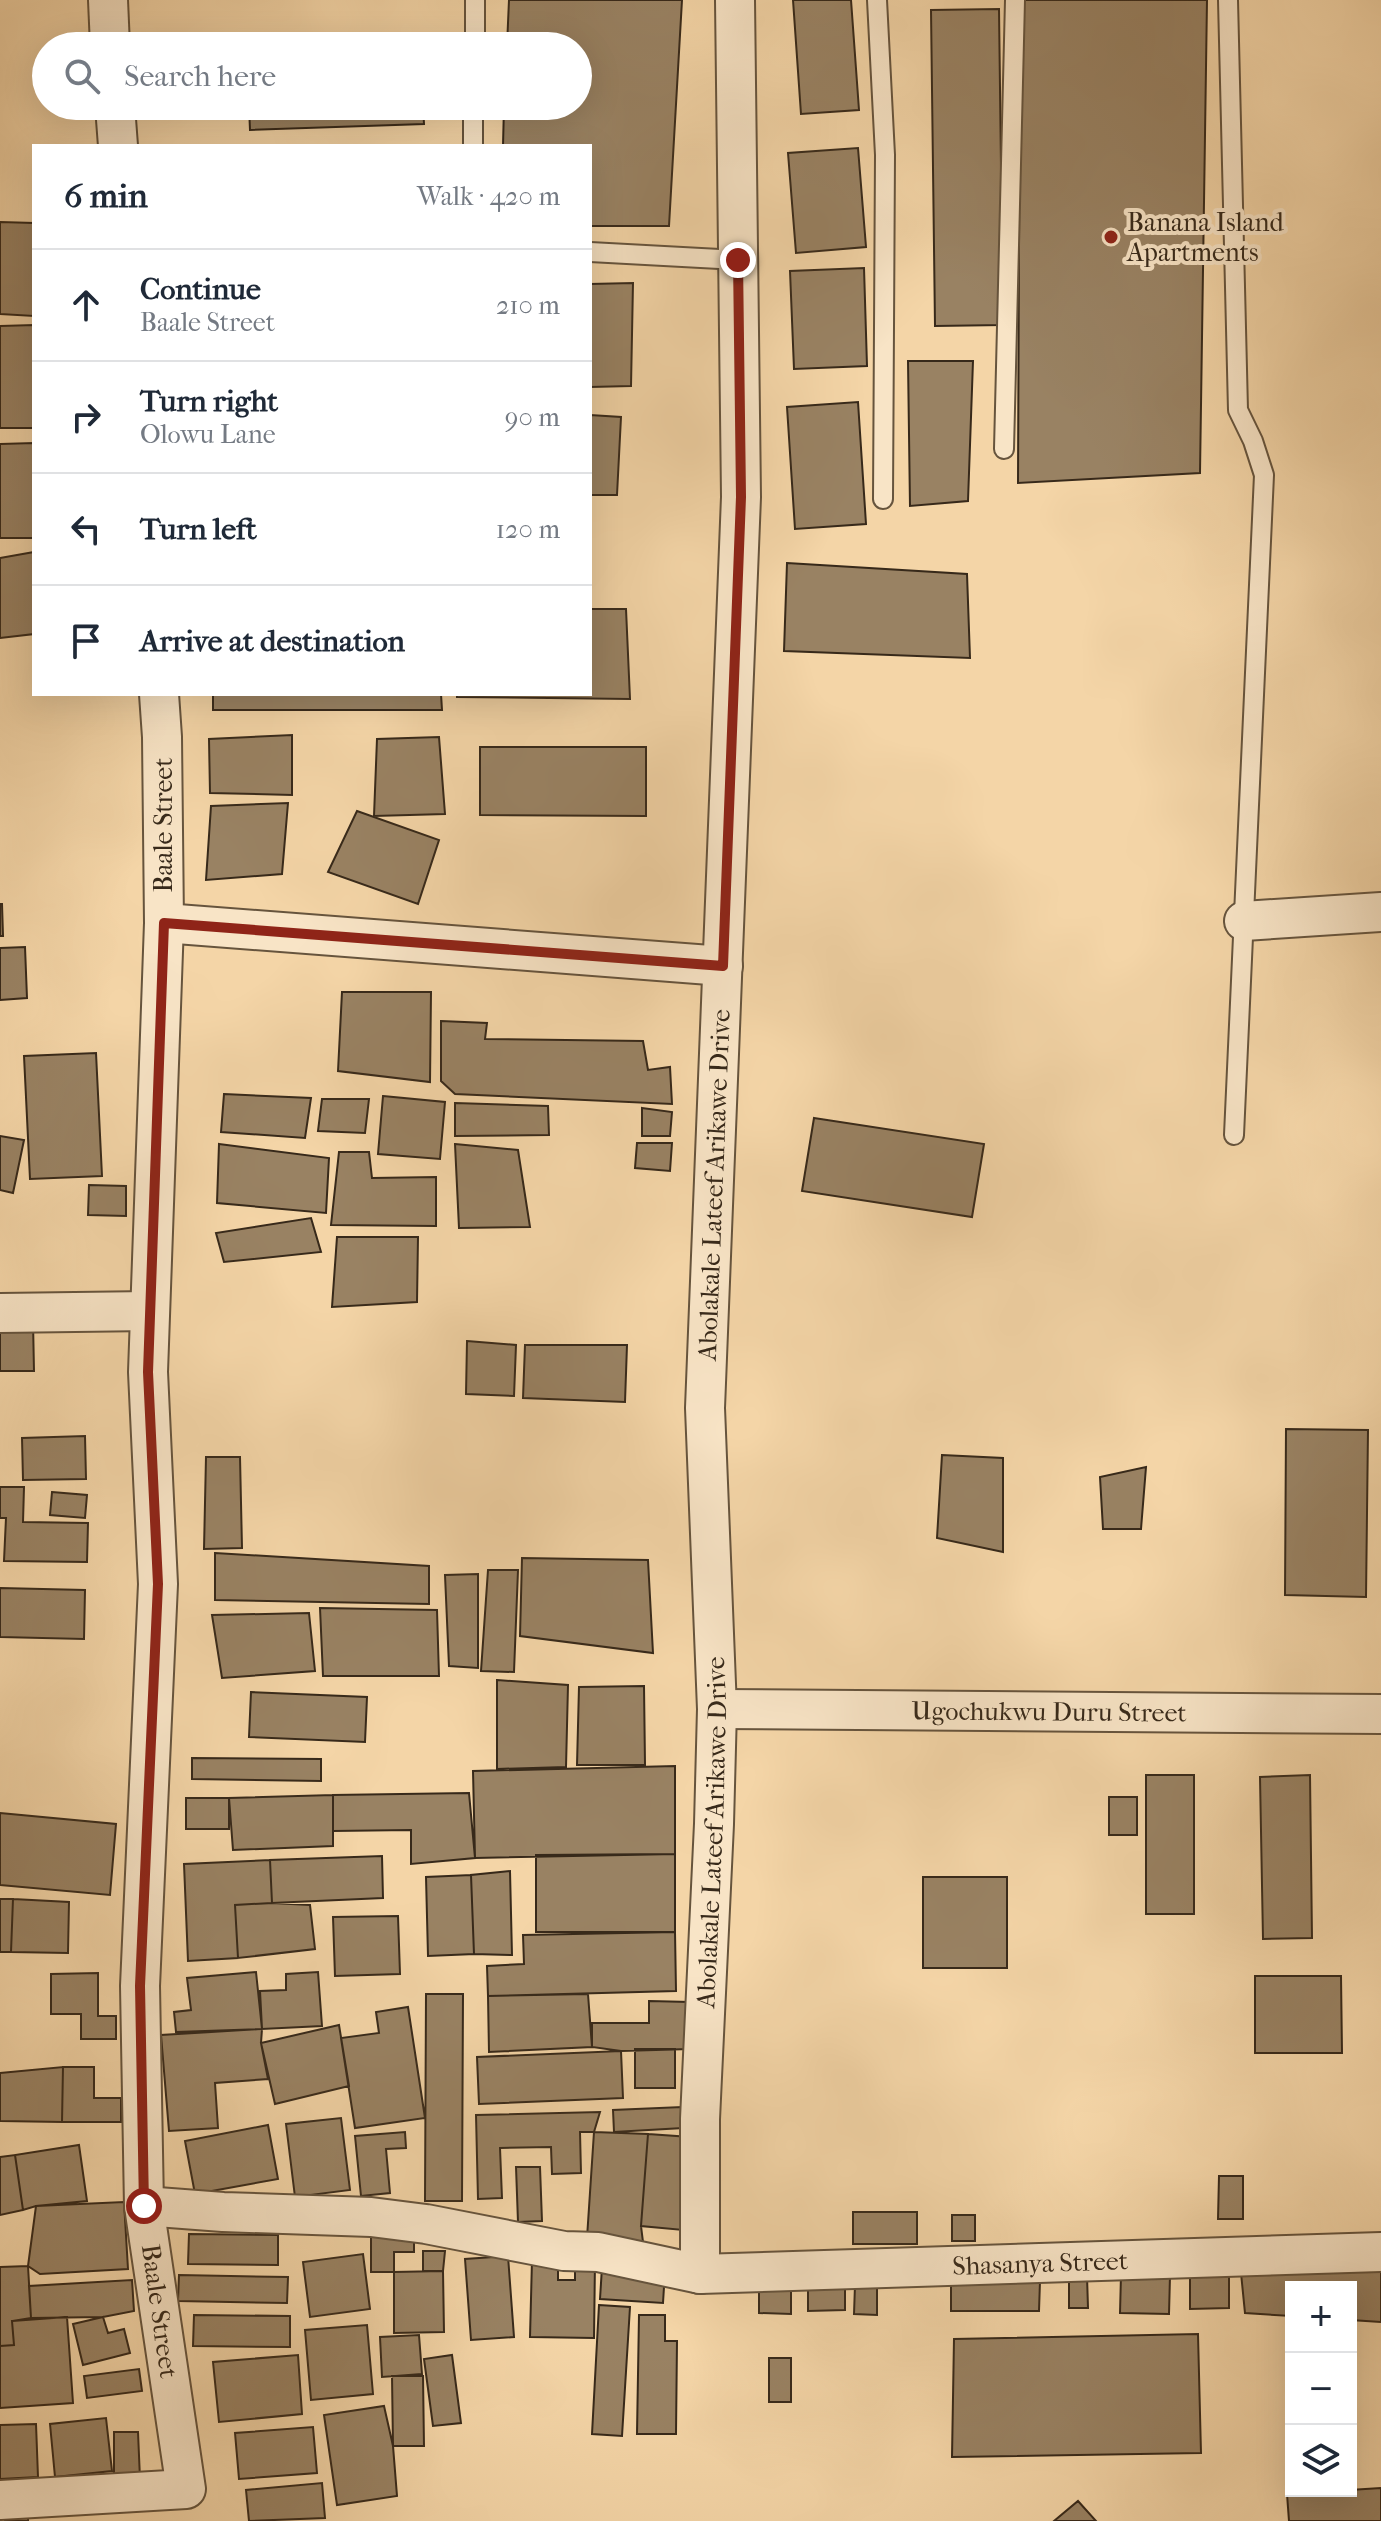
<!DOCTYPE html>
<meta charset="utf-8">
<style>
:root{--surface:#fff;--page:#f6f6f7;--text:#1f2937;--muted:#747a83;--line:#e0e1e3}
body{margin:0;font-family:"IM FELL French Canon",serif;background:var(--page);color:var(--text)}
.controls{position:absolute;right:24px;bottom:24px;display:grid;overflow:hidden;border-radius:0px;box-shadow:0 8px 32px #0002}
.controls button{width:72px;height:72px;display:grid;place-items:center;padding:0;border:0;border-bottom:2px solid var(--line);background:var(--surface);color:var(--text);font:40px sans-serif}
.stop{position:absolute;width:24px;height:24px;margin:-18px;border:6px solid #8f2418;border-radius:50%;background:#fff}
.stop.end{background:#8f2418;border-color:#fff;box-shadow:0 2px 8px #0008}
.list{margin:0;padding:0;list-style:none}
h2{display:flex;justify-content:space-between;align-items:center;height:104px;margin:0;padding:0 32px;font-size:34px}
h2 small{font-size:26px;font-weight:400;color:var(--muted)}
.list li{display:grid;grid-template-columns:52px 1fr auto;gap:24px;align-items:center;box-sizing:border-box;height:112px;padding:0 32px;border-top:2px solid var(--line)}
.list b{display:block;font-size:30px;white-space:nowrap}
.list p{margin:0;font-size:26px;white-space:nowrap;color:var(--muted)}
.list em{font-size:26px;font-style:normal;color:var(--muted)}
.icon{flex:none;width:44px;height:44px;fill:none;stroke:currentColor;stroke-width:2;stroke-linecap:round;stroke-linejoin:round}
.map{position:relative;flex:none;width:1381px;height:2521px;overflow:hidden}
.search{position:absolute;background:var(--surface);box-shadow:0 8px 32px #0002;left:32px;top:32px;width:560px;height:88px;display:flex;align-items:center;gap:20px;box-sizing:border-box;padding:0 28px;border-radius:44px;color:var(--muted);font-size:30px}
.panel{position:absolute;background:var(--surface);box-shadow:0 8px 32px #0002;left:32px;top:144px;width:560px;height:552px;border-radius:0px}
.map>svg:first-child{display:block}
.building{fill:#998263;stroke:#37291a;stroke-width:2}
.lines{fill:none;stroke-linecap:round;stroke-linejoin:round}
.service-casing{stroke:#66543d;stroke-width:22}
.minor-casing{stroke:#66543d;stroke-width:42}
.service{stroke:#f8e4c6;stroke-width:18}
.minor{stroke:#f8e4c6;stroke-width:38}
.route{stroke:#8f2418;stroke-width:10}
.poi-dot{fill:#8f2418;stroke:#f8e4c6;stroke-width:3}
.labels{text-anchor:middle;stroke-width:8;stroke-linejoin:round;paint-order:stroke}
.poi-label{font-size:26px;fill:#37291a;stroke:#f8e4c6;text-anchor:start}
.street-label{font-size:26px;fill:#37291a;stroke:#f8e4c6}
</style>
<div class="map">
<svg width="1381" height="2521" viewBox="0 0 1381 2521">
<rect width="100%" height="100%" fill="#f4d5a7"/>
<filter id="stains"><feTurbulence type="fractalNoise" baseFrequency=".0025" numOctaves="4"/><feColorMatrix values="0 0 0 0 .2 0 0 0 0 .09 0 0 0 0 .02 0 0 0 .5 -.17"/></filter>
<radialGradient id="worn" r=".72"><stop offset=".6" stop-color="#630" stop-opacity="0"/><stop offset="1" stop-color="#630" stop-opacity=".3"/></radialGradient>
<path class="building" d="M509,0h173l-13,226h-79v-80h-87l1,-40h74v-60h-71z
M793,0h58l8,110 -58,4z
M1020,0h187l-7,473 -182,10z
M999,9l4,316 -68,1 -4,-316z
M249,106h174l1,18 -174,6z
M858,148l8,99 -70,6 -8,-100z
M0,222l34,1v93l-34,-2z
M864,268l3,98 -73,3 -4,-98z
M633,283l-2,103 -41,1v-103z
M34,325v103h-34v-102z
M908,361h65l-5,140 -58,5z
M858,402l8,122 -71,5 -8,-122z
M590,415l31,2 -4,78h-27z
M34,443v95h-34v-94z
M34,552v82l-34,4v-80z
M787,563l180,11 3,84 -186,-7z
M590,609h36l4,90 -173,-2v-3h133z
M213,694h228l1,16h-229z
M292,735v60l-82,-2 -1,-54z
M439,737l6,77 -71,2 3,-77z
M480,747h166v69l-166,-1z
M288,803l-6,71 -76,6 5,-74z
M357,811l82,29 -21,64 -90,-32z
M0,904h2l1,32h-3z
M25,947l2,51 -27,2v-52z
M342,992h89l-1,90 -92,-11z
M441,1021l46,2 -2,16 158,2 5,29 22,-3 2,37 -217,-10 -14,-13z
M96,1053l6,123 -72,3 -6,-123z
M224,1094l87,4 -6,40 -84,-6z
M383,1096l62,6 -5,57 -62,-5z
M322,1099h47l-4,34 -47,-2z
M455,1103l93,3 1,29 -94,1z
M642,1108l30,4 -2,24h-28z
M814,1118l170,26 -12,73 -170,-26z
M0,1136l24,4 -11,53 -13,-3z
M637,1143h35l-2,28 -35,-3z
M219,1144l110,14 -3,55 -109,-10z
M455,1144l63,6 12,77 -71,1z
M339,1152h30l3,26 64,-1v49l-105,-1z
M89,1185l37,1v30l-38,-1z
M311,1218l10,34 -97,10 -8,-29z
M337,1237h81l-1,65 -85,5z
M0,1321h33l1,50h-34z
M467,1341l49,4 -2,51 -48,-2z
M525,1345h102l-2,57 -102,-4z
M1286,1429l82,1 -2,167 -81,-2z
M85,1436l1,43 -63,1 -1,-42z
M942,1455l61,3v94l-66,-14z
M206,1457h34l2,91 -38,1z
M1146,1467l-5,62h-38l-3,-52z
M0,1487h24l-1,35 65,1 -1,39 -83,-1 2,-43h-6z
M52,1492l35,3 -2,23 -35,-3z
M215,1553l214,13v38l-214,-4z
M522,1558l126,2 5,93 -133,-17z
M488,1570h30l-4,102 -33,-1z
M478,1574v94l-29,-2 -4,-91z
M0,1588l85,2 -1,49 -84,-2z
M320,1608l117,2 2,66h-116z
M309,1613l6,58 -93,7 -10,-63z
M497,1680l71,5 -2,82 -69,2z
M644,1686l1,79h-68l2,-78z
M251,1692l116,5 -2,45 -116,-5z
M192,1758l129,1v22l-129,-2z
M675,1766v88l-200,4 -2,-87z
M1146,1775h48v139h-48z
M1310,1775l2,163 -49,1 -3,-162z
M469,1793l6,65 -64,6v-34l-78,1v-36z
M333,1795v51l-100,4 -4,-52z
M1109,1797h28v38h-28z
M186,1798h43v31h-43z
M0,1813l116,11 -6,71 -110,-10z
M675,1854v78h-139v-77z
M382,1856l1,42 -111,5 -2,-43z
M270,1860l2,43 -37,2 3,53 -50,3 -4,-97z
M510,1871l2,84 -38,-1 -3,-79z
M471,1875l3,79 -46,2 -2,-79z
M923,1877h84v91h-84z
M0,1899h13l-2,53h-11z
M13,1899l56,3 -1,51 -57,-1z
M272,1903l38,2 5,44 -77,9 -3,-53z
M398,1916l2,58 -65,2 -2,-59z
M675,1932l1,59 -188,5 -1,-30 37,-2 -1,-29z
M256,1972l6,57 -86,3 -2,-20 17,-2 -4,-32z
M318,1972l4,54 -60,3 -2,-38 26,-1v-16z
M98,1973v43h18v23h-35v-25h-30v-40z
M1255,1976h86l1,77h-87z
M426,1994h37l-1,207h-37z
M588,1994l4,53 -103,5 -1,-56z
M649,2001l41,1 -1,47 -68,2 -29,-4v-24h57z
M408,2007l17,111 -70,10 -14,-90 38,-5 -3,-21z
M339,2025l10,61 -74,18 -14,-61z
M262,2029l-1,14 7,36 -53,4 3,45 -49,3 -8,-96z
M635,2049h40v39h-40z
M621,2051l2,47 -144,6 -2,-47z
M63,2067l-1,55 -62,-1v-48z
M63,2067h31v31h27v24h-59z
M682,2107l1,21 -69,4 -1,-22z
M600,2112l-6,20h-14l1,41 -29,1 -1,-27 -51,1 2,50 -24,1 -2,-84z
M341,2118l9,72 -55,7 -9,-73z
M268,2125l10,54 -83,15 -10,-53z
M405,2132l1,16 -20,1 4,44 -29,3 -6,-60z
M594,2132l54,2 -7,92 2,16 -56,-4z
M648,2134l42,3 -7,93 -42,-4z
M79,2145l8,56 -51,5 -13,4 -8,-55z
M15,2155l8,55 -23,5v-58z
M516,2167h24l2,54 -24,1z
M1219,2176h24v43h-25z
M124,2202l4,67 -88,5 -12,-8 8,-60z
M853,2212h64v32h-64z
M952,2215h23v26h-23z
M189,2234l89,1v30l-90,-1z
M371,2237h43v15h-20v20h-23z
M423,2251h22l-2,20h-20z
M363,2254l7,55 -60,8 -7,-55z
M508,2256l6,81 -43,3 -6,-81z
M532,2260h26v20h17v-19h20l-1,77 -64,-1z
M28,2266l3,52 -19,3 2,24 -14,1v-79z
M602,2267l63,4 -2,32 -63,-4z
M1381,2268v54l-30,-2v-33h-60v29l-46,-3 -4,-40z
M443,2271l1,61 -50,1v-61z
M179,2275l109,2 -1,26 -109,-2z
M1121,2275l49,1 -1,38 -49,-1z
M1069,2276h18l1,32h-19z
M1229,2276v32l-39,1v-32z
M132,2280l2,31 -31,6 -72,1 -2,-32z
M951,2280l89,1 -1,30h-88z
M759,2283h32v31l-32,-1z
M845,2284v26l-37,1v-25z
M855,2285h22v30l-23,-1z
M599,2305l31,2 -8,129 -30,-2z
M194,2315l96,1v31l-97,-1z
M639,2315h26v26h12l-1,93h-39z
M67,2317l6,86 -73,5v-62l14,-1 -2,-24z
M103,2317l5,16 16,-4 6,24 -47,12 -10,-41z
M367,2325l6,69 -62,6 -6,-70z
M1198,2334l3,119 -249,4 2,-118z
M419,2335l3,39 -40,3 -2,-40z
M298,2355l4,59 -83,8 -6,-60z
M452,2355l9,68 -28,3 -9,-67z
M769,2358h22v44h-22z
M139,2369l3,22 -55,7 -3,-22z
M392,2376h31l1,70h-31z
M384,2406l9,40 4,50 -60,9 -13,-90z
M106,2418l6,53 -57,6 -5,-53z
M36,2424l2,53 -38,2v-54z
M313,2427l4,46 -78,6 -4,-46z
M114,2432h24l2,47h-26z
M322,2483l3,35 -76,3 -3,-31z
M1381,2488v33h-92l-2,-27z
M1078,2501l18,20h-42z
M28,2513v8h-23l-1,-5z"/>
<g class="lines">
<defs>
<path id="service" d="M877,0l8,155 -2,344
M1228,0l10,410 15,31 11,34 -30,660
M475,46v-46
M473,146v-40
M590,252l148,8
M1004,449l11,-449"/>
<g id="minor">
<path d="M108,0l2,46"/>
<path d="M115,106l3,40"/>
<path d="M1244,921l137,-9"/>
<path d="M164,923l559,43"/>
<path d="M0,1313l150,-2"/>
<path id="s1" d="M717,1709l664,5"/>
<path id="s2" d="M144,2206l79,6 148,5 55,7 138,27 34,1 102,22 681,-22"/>
<path id="s3" d="M700,2274v-155l14,-295 3,-115 -12,-301 36,-911 -6,-497"/>
<path d="M0,2500l186,-11 -42,-283 -4,-220 18,-402 -10,-212 16,-449 -2,-186 -3,-43"/>
</g>
</defs>
<use href="#service" class="service-casing"/>
<use href="#minor" class="minor-casing"/>
<use href="#service" class="service"/>
<use href="#minor" class="minor"/>
</g>
<g class="lines">
<path class="route" d="M144,2206l-4,-220 18,-402 -10,-212 16,-449 559,43 18,-469 -3,-237"/>
</g>
<circle class="poi-dot" cx="1111" cy="237" r="8"/>
<g class="labels">
<g class="poi-label">
<text x="1127" y="231">Banana Island<tspan x="1127" dy="30">Apartments</tspan></text>
</g>
<g class="street-label">
<text transform="translate(163 825) rotate(-90)" y="9">Baale Street</text>
<text dy="9" stroke="none"><textPath href="#s3" startOffset="1090">Abolakale Lateef Arikawe Drive</textPath></text>
<text dy="9" stroke="none"><textPath href="#s1" startOffset="332">Ugochukwu Duru Street</textPath></text>
<text dy="9" stroke="none"><textPath href="#s3" startOffset="442">Abolakale Lateef Arikawe Drive</textPath></text>
<text dy="9" stroke="none"><textPath href="#s2" startOffset="902">Shasanya Street</textPath></text>
<text transform="translate(160 2311) rotate(82)" y="9">Baale Street</text>
</g>
</g>
<rect width="100%" height="100%" filter="url(#stains)"/>
<rect width="100%" height="100%" fill="url(#worn)"/>
</svg>
<div class="controls">
<button>+</button>
<button>−</button>
<button><svg class="icon" aria-label="layers" viewBox="0 0 24 24"><path d="M12 4l9 5-9 5-9-5zM3 14l9 5 9-5"/></svg></button>
</div>
<div class="stop" style="left:144px;top:2206px"></div>
<div class="stop end" style="left:738px;top:260px"></div>
<div class="search"><svg class="icon" aria-label="search" viewBox="0 0 24 24"><circle cx="10" cy="10" r="6"/><path d="M15 15l6 6"/></svg>Search here</div>
<section class="panel">
<h2>6 min<small>Walk · 420 m</small></h2>
<ul class="list">
<li><svg class="icon" aria-label="ahead" viewBox="0 0 24 24"><path d="M12 20V5M6 11l6-6 6 6"/></svg><div><b>Continue</b><p>Baale Street</p></div><em>210 m</em></li>
<li><svg class="icon" aria-label="right" viewBox="0 0 24 24"><path d="M7 20v-9h11M14 6l5 5-5 5"/></svg><div><b>Turn right</b><p>Olowu Lane</p></div><em>90 m</em></li>
<li><svg class="icon" aria-label="left" viewBox="0 0 24 24"><path d="M17 20v-9H6M10 6l-5 5 5 5"/></svg><div><b>Turn left</b></div><em>120 m</em></li>
<li><svg class="icon" aria-label="arrive" viewBox="0 0 24 24"><path d="M6 21V4h12l-3 4 3 4H6"/></svg><div><b>Arrive at destination</b></div></li>
</ul>
</section>
</div>
